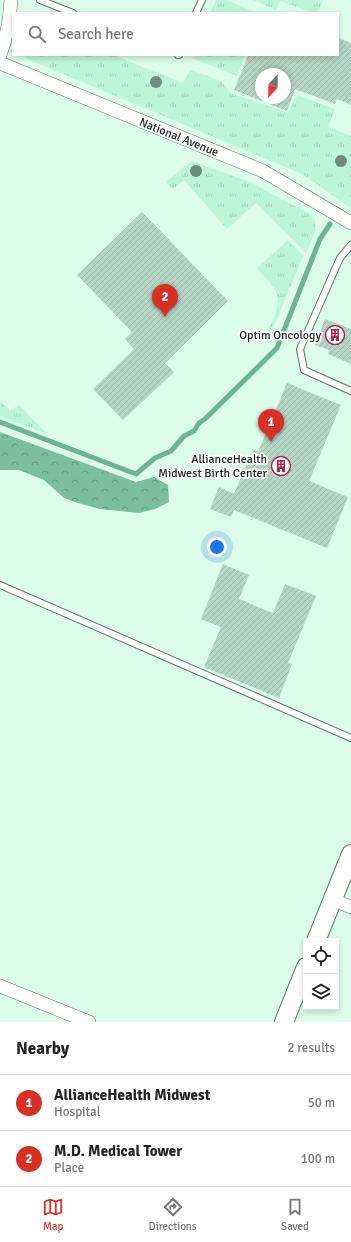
<!DOCTYPE html>
<style>
:root{--surface:#fff;--page:#f2f2f2;--text:#222;--muted:#767676;--line:#e0e0e0;--accent:#d93025}
body{margin:0;font-family:Signika,sans-serif;background:var(--page);color:var(--text)}
.controls{position:absolute;right:12px;bottom:12px;display:grid;overflow:hidden;border-radius:0px;box-shadow:0 2px 6px #0003}
.controls button{width:36px;height:36px;display:grid;place-items:center;padding:0;border:0;border-bottom:1px solid var(--line);background:var(--surface);color:var(--text);font:20px sans-serif}
.compass{position:absolute;left:255px;top:68px;width:36px;height:36px;border-radius:50%;background:var(--surface);box-shadow:0 2px 6px #0003;rotate:202deg}
.you{position:absolute;left:217px;top:547px;width:14px;height:14px;margin:-10px;border:3px solid #fff;border-radius:50%;background:#1a73e8;box-shadow:0 0 0 6px #1a73e833}
.badge{display:grid;place-items:center;width:26px;height:26px;border-radius:50%;background:var(--accent);color:#fff;font-size:13px;font-weight:700}
.pin{position:absolute;translate:-50% -33px;filter:drop-shadow(0 1px 2px #0008)}
.pin::after{content:'';position:absolute;top:21px;width:14px;height:12px;background:inherit;clip-path:polygon(0 0,100% 0,50% 100%)}
.list{margin:0;padding:0;list-style:none}
h2{display:flex;justify-content:space-between;align-items:center;height:52px;margin:0;padding:0 16px;font-size:17px}
h2 small{font-size:13px;font-weight:400;color:var(--muted)}
.list li{display:grid;grid-template-columns:26px 1fr auto;gap:12px;align-items:center;box-sizing:border-box;height:56px;padding:0 16px;border-top:1px solid var(--line)}
.list b{display:block;font-size:15px;white-space:nowrap}
.list p{margin:0;font-size:13px;white-space:nowrap;color:var(--muted)}
.list em{font-size:13px;font-style:normal;color:var(--muted)}
.icon{flex:none;width:22px;height:22px;fill:none;stroke:currentColor;stroke-width:2;stroke-linecap:round;stroke-linejoin:round}
.map{position:relative;flex:none;width:351px;height:1022px;overflow:hidden}
.search{position:absolute;background:var(--surface);box-shadow:0 2px 6px #0003;left:12px;right:12px;top:12px;height:44px;display:flex;align-items:center;gap:10px;box-sizing:border-box;padding:0 14px;border-radius:0px;color:var(--muted);font-size:15px}
.sheet{height:164px;background:var(--surface)}
nav{display:flex;justify-content:space-around;align-items:center;box-sizing:border-box;height:56px;border-top:1px solid var(--line);background:var(--surface);font-size:11px;color:var(--muted)}
nav a{display:grid;justify-items:center;gap:2px}
nav .on{color:var(--accent)}
.map>svg:first-child{display:block}
.grass{fill:url(#grass-tufts)}
.forest{fill:url(#forest-crowns)}
.lines{fill:none;stroke-linecap:round;stroke-linejoin:round}
.stream{stroke:#70b392;stroke-width:5}
.building{fill:url(#building-hatch);fill-rule:evenodd}
.service-casing{stroke:#597867;stroke-width:8}
.minor-casing{stroke:#597867;stroke-width:14}
.secondary-casing{stroke:#597867;stroke-width:20}
.service{stroke:#fff;stroke-width:6}
.minor{stroke:#fff;stroke-width:13}
.secondary{stroke:#fff;stroke-width:18}
.tree{fill:#6c8c7c}
.labels{text-anchor:middle;stroke-width:3.5;stroke-linejoin:round;paint-order:stroke}
.street-label{font-size:12px;fill:#14201a;stroke:#fff}
.poi-label{font-size:12px;fill:#14201a;stroke:#fff;text-anchor:end}
</style>
<div class="map">
<svg width="351" height="1022" viewBox="0 0 351 1022">
<defs>
<pattern id="grass-tufts" width="24" height="20" patternUnits="userSpaceOnUse"><rect width="24" height="20" fill="#bdf5d7"/><path d="M3 7l-1-3M5 7V3M7 7l1-3M15 17l-1-3M17 17v-4M19 17l1-3" fill="none" stroke="#a2d2b8"/></pattern>
<pattern id="forest-crowns" width="20" height="18" patternUnits="userSpaceOnUse"><rect width="20" height="18" fill="#7cbf9d"/><path d="M2 6a3 3 0 1 1 6 0M12 15a3 3 0 1 1 6 0" fill="none" stroke="#649b7f"/></pattern>
<pattern id="building-hatch" width="6" height="6" patternUnits="userSpaceOnUse"><rect width="6" height="6" fill="#b5d6c4"/><path d="M-1 1l2-2M0 6l6-6M5 7l2-2" fill="none" stroke="#9bb7a8"/></pattern>
</defs>
<rect width="100%" height="100%" fill="#dbfdea"/>
<path class="grass" d="M216,0h10l31,13h-47z
M253,0h70l-5,13h-5l-33,-12 -4,9z
M23,55h90l70,28 8,-13 30,11 10,12 57,20 9,-18 38,14 -7,18 23,9v72l-49,-34 -275,-115z
M193,55h52l-8,21 -45,-18z
M191,161l59,21 64,34 2,14 -10,23 -50,-50 -29,26 -43,-49 -11,9 -7,-7z
M288,240l15,16 -34,82 -3,-4c6,-14 17,-30 9,-44 -4,-8 -13,-15 -18,-22z
M0,401l10,10 9,-6 28,29 -47,-18z"/>
<path class="forest" d="M0,432l136,50 18,-5 14,8 1,17 -14,7 -16,4 -39,-4 -22,-6 -14,-5 -20,-18 -25,-10h-19z"/>
<g class="lines">
<path class="stream" d="M0,422l136,52 19,-16 16,-7 13,-15 10,-5 5,-8 6,-4 72,-71 43,-109 10,-15"/>
</g>
<path class="building" d="M338,38l13,5v62l-14,-6 -2,5 -40,-15 -8,22 -53,-21 14,-35h90zM261,74h24v24h-24z
M142,212l86,89 -63,62 9,9 -51,48 -30,-31 41,-40 -9,-10 7,-7 -55,-57z
M325,319l26,10v35l-23,-10 1,-4 -14,-5z
M287,383l54,22 -32,76 39,16 -21,51 -93,-38 -3,7 -21,-8 9,-22 15,7 19,-45 5,3z
M223,564l26,11 -10,24 34,14 12,-29 31,12 -28,67 4,1 -13,34 -75,-31 17,-40 -20,-8z"/>
<g class="lines">
<defs>
<path id="service" d="M40,0l33,13
M196,13l6,-13
M178,55h1
M351,245l-11,13 -40,91 4,21 47,21
M0,585l351,153"/>
<path id="minor" d="M0,55c7,-18 10,-36 11,-55
M0,63l263,108 88,52
M333,900l18,7
M0,986l89,36"/>
<path id="secondary" d="M316,941l35,-87
M284,1022l22,-55"/>
</defs>
<use href="#service" class="service-casing"/>
<use href="#minor" class="minor-casing"/>
<use href="#secondary" class="secondary-casing"/>
<use href="#service" class="service"/>
<use href="#minor" class="minor"/>
<use href="#secondary" class="secondary"/>
</g>
<g class="tree">
<circle cx="156" cy="82" r="6"/>
<circle cx="341" cy="161" r="6"/>
<circle cx="196" cy="171" r="6"/>
</g>
<defs>
<symbol id="building-ring" viewBox="-11 -11 22 22"><circle r="9.5" fill="#fff" stroke="#b4224b" stroke-width="1.5"/><path d="M-4-6H4V6H1V3H-1V6H-4ZM-2.5-4.3h1.7v1.8h-1.7ZM.8-4.3h1.7v1.8H.8ZM-2.5-1h1.7V.8h-1.7ZM.8-1h1.7V.8H.8Z" fill="#b4224b"/></symbol>
</defs>
<g fill-rule="evenodd">
<use href="#building-ring" x="324" y="324" width="22" height="22"/>
<use href="#building-ring" x="270" y="455" width="22" height="22"/>
</g>
<g class="labels">
<g class="street-label">
<text transform="translate(179 137) rotate(22)" y="4">National Avenue</text>
</g>
<g class="poi-label">
<text x="321" y="339">Optim Oncology</text>
<text x="267" y="463">AllianceHealth<tspan x="267" dy="14">Midwest Birth Center</tspan></text>
</g>
</g>
</svg>
<div class="controls">
<button><svg class="icon" aria-label="locate" viewBox="0 0 24 24"><circle cx="12" cy="12" r="6"/><path d="M12 2v4M12 18v4M2 12h4M18 12h4"/></svg></button>
<button><svg class="icon" aria-label="layers" viewBox="0 0 24 24"><path d="M12 4l9 5-9 5-9-5zM3 14l9 5 9-5"/></svg></button>
</div>
<svg class="compass" viewBox="-18 -18 36 36"><path d="M0-13l5 13h-10z" fill="#e53935"/><path d="M0 13l5-13h-10z" fill="#767676"/></svg>
<div class="you"></div>
<div class="pin badge" style="left:271px;top:442px">1</div>
<div class="pin badge" style="left:165px;top:317px">2</div>
<div class="search"><svg class="icon" aria-label="search" viewBox="0 0 24 24"><circle cx="10" cy="10" r="6"/><path d="M15 15l6 6"/></svg>Search here</div>
</div>
<section class="sheet">
<h2>Nearby<small>2 results</small></h2>
<ul class="list">
<li><span class="badge">1</span><div><b>AllianceHealth Midwest</b><p>Hospital</p></div><em>50 m</em></li>
<li><span class="badge">2</span><div><b>M.D. Medical Tower</b><p>Place</p></div><em>100 m</em></li>
</ul>
</section>
<nav>
<a class="on"><svg class="icon" aria-label="map" viewBox="0 0 24 24"><path d="M3 6l6-2 6 2 6-2v14l-6 2-6-2-6 2zM9 4v14M15 6v14"/></svg>Map</a>
<a><svg class="icon" aria-label="directions" viewBox="0 0 24 24"><path d="M12 3l9 9-9 9-9-9zM9 14v-3h6M13 9l2 2-2 2"/></svg>Directions</a>
<a><svg class="icon" aria-label="saved" viewBox="0 0 24 24"><path d="M7 4h10v16l-5-4-5 4z"/></svg>Saved</a>
</nav>
